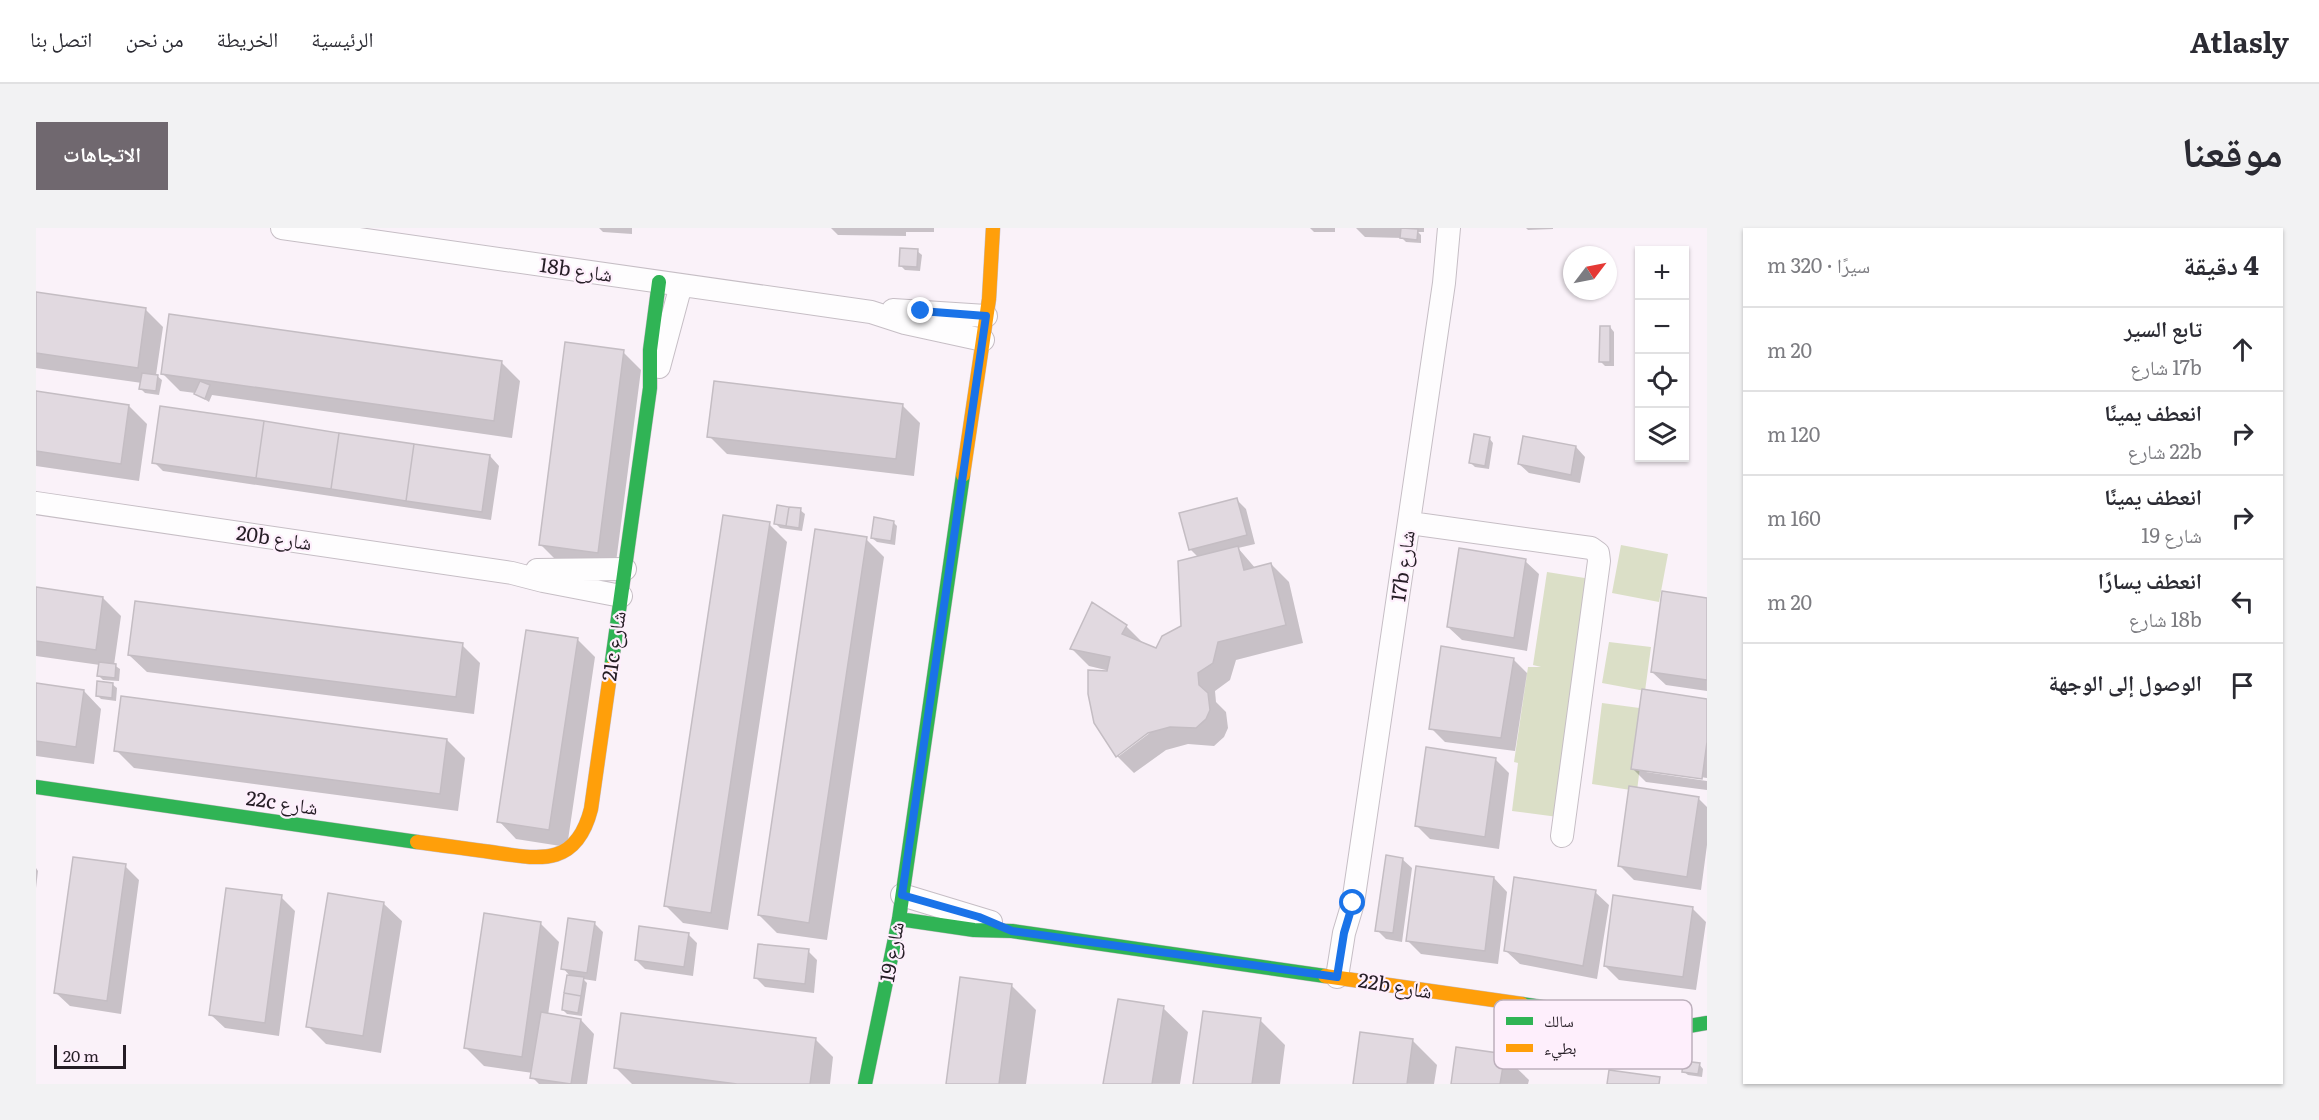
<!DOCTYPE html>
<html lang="ar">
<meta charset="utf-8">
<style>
:root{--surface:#fff;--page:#f2f2f3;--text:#2b2b33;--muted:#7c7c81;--line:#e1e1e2;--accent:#70686f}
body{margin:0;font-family:Literata,"Noto Naskh Arabic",serif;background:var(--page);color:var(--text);direction:rtl}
.controls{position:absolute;right:18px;top:18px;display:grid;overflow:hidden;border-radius:0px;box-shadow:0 2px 4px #0004}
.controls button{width:54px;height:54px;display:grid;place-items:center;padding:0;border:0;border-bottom:2px solid var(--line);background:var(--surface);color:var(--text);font:30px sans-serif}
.compass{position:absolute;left:1527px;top:18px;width:54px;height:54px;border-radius:50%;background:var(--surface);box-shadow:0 2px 4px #0004;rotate:58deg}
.scale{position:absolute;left:18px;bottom:15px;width:72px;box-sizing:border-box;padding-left:6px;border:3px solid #251d25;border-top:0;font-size:16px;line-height:21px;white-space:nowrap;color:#251d25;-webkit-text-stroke:4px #feeffc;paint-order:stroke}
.stop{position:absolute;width:18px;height:18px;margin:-14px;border:4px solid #1a73e8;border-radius:50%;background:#fff}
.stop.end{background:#1a73e8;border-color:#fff;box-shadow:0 2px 6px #0008}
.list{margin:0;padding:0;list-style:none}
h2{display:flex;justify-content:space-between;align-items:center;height:78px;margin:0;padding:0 24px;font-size:26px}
h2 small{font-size:20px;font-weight:400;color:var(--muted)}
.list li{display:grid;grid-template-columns:39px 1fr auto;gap:18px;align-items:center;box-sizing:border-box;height:84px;padding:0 24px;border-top:2px solid var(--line)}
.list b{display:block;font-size:22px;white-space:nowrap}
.list p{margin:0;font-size:20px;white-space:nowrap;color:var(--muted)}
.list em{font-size:20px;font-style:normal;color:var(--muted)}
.icon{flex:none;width:33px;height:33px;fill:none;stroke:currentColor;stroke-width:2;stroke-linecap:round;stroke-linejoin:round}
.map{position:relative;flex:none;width:1671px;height:856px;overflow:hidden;direction:ltr;border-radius:0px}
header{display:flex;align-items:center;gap:36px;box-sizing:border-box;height:84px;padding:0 30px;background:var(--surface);border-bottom:2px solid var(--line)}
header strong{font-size:28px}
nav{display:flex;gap:33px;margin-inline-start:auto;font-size:21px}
.intro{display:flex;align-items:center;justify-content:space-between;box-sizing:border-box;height:144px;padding:0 36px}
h1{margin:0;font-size:42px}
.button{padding:15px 27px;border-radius:0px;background:var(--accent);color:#fff;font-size:21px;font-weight:700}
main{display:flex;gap:36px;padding:0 36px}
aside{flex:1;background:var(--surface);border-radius:0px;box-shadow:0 2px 4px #0004}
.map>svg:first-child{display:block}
.green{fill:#dbdfc7}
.shadow{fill:#0003;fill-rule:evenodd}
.building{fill:#e1d9e0;stroke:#c4bdc3;stroke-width:1.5}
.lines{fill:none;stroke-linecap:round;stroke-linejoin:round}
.street-casing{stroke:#c6bec5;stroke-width:24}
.fast-casing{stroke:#c6bec5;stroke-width:15}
.slow-casing{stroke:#c6bec5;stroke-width:15}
.street{stroke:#fefdfe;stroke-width:22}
.fast{stroke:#30b455;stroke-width:14}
.slow{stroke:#ff9f0a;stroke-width:14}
.route{stroke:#1a73e8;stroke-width:8}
.labels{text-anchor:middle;stroke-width:4.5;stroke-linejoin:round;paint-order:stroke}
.street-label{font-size:20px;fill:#251d25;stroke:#feeffc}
.key{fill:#feeffc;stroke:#bdb0bc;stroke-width:1.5}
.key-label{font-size:16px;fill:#251d25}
</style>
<header>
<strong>Atlasly</strong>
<nav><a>الرئيسية</a><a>الخريطة</a><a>من نحن</a><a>اتصل بنا</a></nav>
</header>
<div class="intro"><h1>موقعنا</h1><a class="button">الاتجاهات</a></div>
<main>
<aside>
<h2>4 دقيقة<small>سيرًا · 320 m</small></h2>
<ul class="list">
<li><svg class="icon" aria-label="ahead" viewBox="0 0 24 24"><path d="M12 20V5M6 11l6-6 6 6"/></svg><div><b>تابع السير</b><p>17b شارع</p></div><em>20 m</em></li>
<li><svg class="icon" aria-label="right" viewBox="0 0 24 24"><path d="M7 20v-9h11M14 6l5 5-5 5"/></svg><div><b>انعطف يمينًا</b><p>22b شارع</p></div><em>120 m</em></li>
<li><svg class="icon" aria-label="right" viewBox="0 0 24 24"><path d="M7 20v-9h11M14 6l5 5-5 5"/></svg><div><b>انعطف يمينًا</b><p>شارع 19</p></div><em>160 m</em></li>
<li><svg class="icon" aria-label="left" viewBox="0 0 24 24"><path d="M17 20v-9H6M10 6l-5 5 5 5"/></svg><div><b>انعطف يسارًا</b><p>18b شارع</p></div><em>20 m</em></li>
<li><svg class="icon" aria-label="arrive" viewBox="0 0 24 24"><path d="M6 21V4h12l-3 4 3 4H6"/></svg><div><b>الوصول إلى الوجهة</b></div></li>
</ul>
</aside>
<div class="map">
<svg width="1671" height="856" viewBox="0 0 1671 856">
<rect width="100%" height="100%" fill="#faf2f9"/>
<path class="green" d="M1585,317l47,9 -9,48 -47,-9z
M1511,344l44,7 -33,238 -46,-6 6,-48 -4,-1 14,-95h13l-8,-2z
M1573,414l42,5 -6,44 -43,-8z
M1566,475l45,6 -10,82 -45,-7z"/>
<path class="shadow" d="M563,0h33v6l-29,-2z
M795,0h103v4h-28v4l-68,-1z
M1274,0h25v4h-21z
M1320,0h68v4h-6l3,3v8l-15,-1 -4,-4 -37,-1z
M1490,0h27v1l-25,1z
M881,23l5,4 -2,16 -15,-1 -5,-5z
M0,66l109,15 18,18 -7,48 6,5 -3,15 -14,-2 -4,-4 1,-6 -106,-15z
M134,87l332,48 18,18 -8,57 -300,-43 -3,7 -14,-9 -15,-2 -18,-18z
M1574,99l4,5v34h-9l-4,-4z
M1648,101l5,4v34h-5z
M587,124l18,18 -26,200 -57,-8 -18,-18z
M0,165l93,13 18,18 -8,57 -103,-15z
M866,177l18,18 -6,53 -187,-22 -18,-18z
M1453,210l4,5 -4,26 -14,-2 -5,-5z
M1540,219l9,10 -5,26 -51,-10 -10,-9z
M454,228l9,10 -8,54 -328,-49 -9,-9z
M1201,272l9,9 9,35 -17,4 18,21 15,-5 18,18 14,61 -67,17 -6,20 -15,11 1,11 10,10 2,16 -4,9 -10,9 -26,-2 -22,6 -32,23 -17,-17 -7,-85 -21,-5 -17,-17 54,-23 18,18 12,6 27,-23 15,-70 -8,-8zM1117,499l2,2 -36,27v-4z
M764,282l5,4 -3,17 -22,-3 -4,-4z
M857,294l4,4 -2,19 -18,-3 -5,-4z
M733,296l18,18 -59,388 -45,-7 -18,-18z
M830,311l18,18 -57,383 -50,-7 -18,-18z
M1489,333l14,13 -12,77 -65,-11 -14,-13z
M0,361l67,9 18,18 -7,49 6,4 -1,12 -16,-1 -4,-4 1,-11 -64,-9z
M1671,371v92l-41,-6 -14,-13z
M541,411l18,18 -28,190 -51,-8 -17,-18z
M426,417l18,18 -6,51 -327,-42 -18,-17z
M1477,431l14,14 -12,78 -70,-9 -14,-14z
M0,456l48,7 17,18 -7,55 -58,-8z
M76,456l5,4 -1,13 -15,-2 -4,-4z
M1671,472v78l-61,-9v3l61,9v9l-61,-8 -14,-14z
M411,512l18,18 -7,53 -324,-43 -18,-18z
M1459,531l14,14 -10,76 -69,-10 -13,-13z
M1662,570l9,9v38l-6,45 -67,-10 -14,-14z
M1366,631l10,9 -10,74 -16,-3 -9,-9z
M89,638l14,14 -18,134 -51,-8 -14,-13z
M0,640l2,3 -2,17z
M1458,650l13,14 -9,72 -77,-10 -14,-14z
M1559,664l14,13 -12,74 -77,-15 -14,-13z
M245,669l14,14 -16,125 -54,-8 -14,-13z
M348,676l18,17 -21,132 -55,-9 -18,-18z
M1656,680l14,14 -10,68 -77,-10 -14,-14z
M558,695l9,9 -7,49 -13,-2 4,4 -5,33 -15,-2 -4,-4 6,-35 -6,-7z
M505,696l18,18 -11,73 33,5 13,14 -7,50h-48l-7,-7 1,-4 -49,-7 -18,-18z
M652,706l9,9 -4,33 -48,-7 -9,-9z
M772,723l9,9 -3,33 -49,-6 -9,-9z
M975,757l25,25 -10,74h-78z
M1127,780l25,24 -8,52h-75z
M1224,792l25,25 -5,39h-85z
M779,811l18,18 -3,27h-198l-16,-16z
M1376,812l25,25 -3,19h-79z
M1468,828l25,24 -1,4h-76z
M1663,836l4,5 -1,8 -14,-2 -5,-4z"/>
<path class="building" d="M1365,0l17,1 -1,11 -17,-2z
M864,20l18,1 -1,18 -18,-1z
M0,64l110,16 -8,60 -102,-15z
M133,86l333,47 -8,60 -333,-47z
M1564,98h10v36h-11z
M529,114l59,8 -26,203 -59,-8z
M106,145l16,2 -2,16 -17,-2z
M164,153l10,4 -5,14 -11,-5z
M678,153l189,23 -7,55 -189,-22z
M0,163l93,14 -8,59 -85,-13z
M124,178l104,15 -8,57 -104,-15z
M228,193l75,12 -8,56 -75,-11z
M303,205l75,11 -8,57 -75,-12z
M1438,206l16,3 -5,29 -16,-3z
M1487,208l53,10 -5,29 -53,-11z
M378,216l76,11 -8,57 -76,-11z
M1201,270l10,37 -58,15 -10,-37z
M741,277l12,2 -3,19 -12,-2z
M753,279l12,1 -2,20 -13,-2z
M687,287l47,7 -59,391 -47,-7z
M838,289l20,4 -3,20 -20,-3z
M779,301l52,8 -58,386 -51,-8z
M1202,318l6,24 27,-7 15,62 -68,17 -5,21 -15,10 1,12 9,8 2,17 -4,9 -10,9 -26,-1 -22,6 -32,24 -22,-34 -6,-29v-24l19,1 3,-14 -40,-8 22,-47 35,23 -5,9 34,14 6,-12 19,-10 -3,-65z
M1423,320l67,11 -12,79 -67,-11z
M0,359l67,10 -7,53 -60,-9z
M1626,363l45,7v82l-56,-8z
M99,373l328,42 -7,54 -328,-42z
M490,402l52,8 -29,192 -52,-8z
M1405,418l73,12 -13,80 -72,-9z
M63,434l17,2 -1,14 -18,-2z
M61,453l16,2 -1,15 -16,-2z
M0,455l48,7 -8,57 -40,-6z
M1606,461l65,10v43l-5,37 -71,-10z
M85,468l326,43 -7,55 -326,-43z
M1390,519l70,11 -11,79 -70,-11z
M1593,558l70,11 -12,80 -69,-11z
M1350,627l17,3 -10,75 -18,-2z
M37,629l53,7 -19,137 -53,-8z
M1380,638l78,11 -9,74 -79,-10z
M1478,649l82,13 -13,76 -79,-15z
M190,660l56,7 -17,128 -56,-8z
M292,665l56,9 -21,134 -57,-9z
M1577,667l80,12 -10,70 -79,-11z
M448,685l57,9 -19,135 -58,-9z
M532,690l27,4 -8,51 -26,-4z
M603,698l50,7 -5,34 -49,-7z
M722,716l51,5 -4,35 -51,-6z
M531,747l17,2 -3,19 -17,-3z
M924,749l52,7 -13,100h-53z
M528,765l17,3 -3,17 -16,-3z
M1082,771l46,7 -12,78h-49z
M1167,783l58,7 -9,66h-59z
M505,784l40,7 -10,65 -41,-6z
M585,785l195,25 -6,46h-73l-123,-16z
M1324,804l53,7 -6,45h-54z
M1420,819l49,7 -5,30h-49z
M1647,833l17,2 -2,11 -16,-2z
M1573,842l51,7 -1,7h-52z"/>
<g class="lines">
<defs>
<path id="street" d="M246,0l589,84 34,11 78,17
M857,82l93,6
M623,139l22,-82
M0,275l476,70 31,8 78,15
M1374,295l181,25 7,5 1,8 -37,275
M501,342l88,-1
M866,667l89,27
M1301,749l7,-44 9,-30 91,-620 5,-55"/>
<path id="fast" d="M575,440l39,-280v-38l9,-68
M0,559l381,55
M863,691l75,11 38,1 313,45
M1486,776l161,23 24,-4
M829,856l34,-165 64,-444"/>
<path id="slow" d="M927,247l26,-176 4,-71
M381,614c25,3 50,7 74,10 48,7 85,16 100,-43l20,-141
M1289,748l197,28"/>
</defs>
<use href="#street" class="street-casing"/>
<use href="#fast" class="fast-casing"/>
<use href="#slow" class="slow-casing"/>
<use href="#street" class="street"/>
<use href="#fast" class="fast"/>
<use href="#slow" class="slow"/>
</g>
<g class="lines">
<path class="route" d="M885,83l65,5 -84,579 77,22 33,14 325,46 7,-44 9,-30"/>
</g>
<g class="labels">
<g class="street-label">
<text transform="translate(540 42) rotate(8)" y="7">18b شارع</text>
<text transform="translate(238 310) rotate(8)" y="7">20b شارع</text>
<text transform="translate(1367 338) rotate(-82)" y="7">17b شارع</text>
<text transform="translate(578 418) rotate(-82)" y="7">21c شارع</text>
<text transform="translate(246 575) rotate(8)" y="7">22c شارع</text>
<text transform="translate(856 724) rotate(-80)" y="7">شارع 19</text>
<text transform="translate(1359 758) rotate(9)" y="7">22b شارع</text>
</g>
</g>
<rect x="1458" y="772" width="198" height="69" rx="9" class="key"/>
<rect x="1470" y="789" width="27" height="8" fill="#30b455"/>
<rect x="1470" y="816" width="27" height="8" fill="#ff9f0a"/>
<g class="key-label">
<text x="1508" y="799">سالك</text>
<text x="1508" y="826">بطيء</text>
</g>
</svg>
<div class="controls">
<button>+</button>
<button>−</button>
<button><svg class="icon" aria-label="locate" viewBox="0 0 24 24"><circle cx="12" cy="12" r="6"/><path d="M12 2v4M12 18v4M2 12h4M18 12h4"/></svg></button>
<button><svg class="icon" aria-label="layers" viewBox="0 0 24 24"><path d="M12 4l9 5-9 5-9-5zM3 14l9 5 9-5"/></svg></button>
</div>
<svg class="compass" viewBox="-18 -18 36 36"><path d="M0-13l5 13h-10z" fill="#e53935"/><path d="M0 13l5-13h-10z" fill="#7c7c81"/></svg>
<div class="scale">20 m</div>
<div class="stop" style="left:1317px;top:675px"></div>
<div class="stop end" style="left:885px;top:83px"></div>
</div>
</main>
